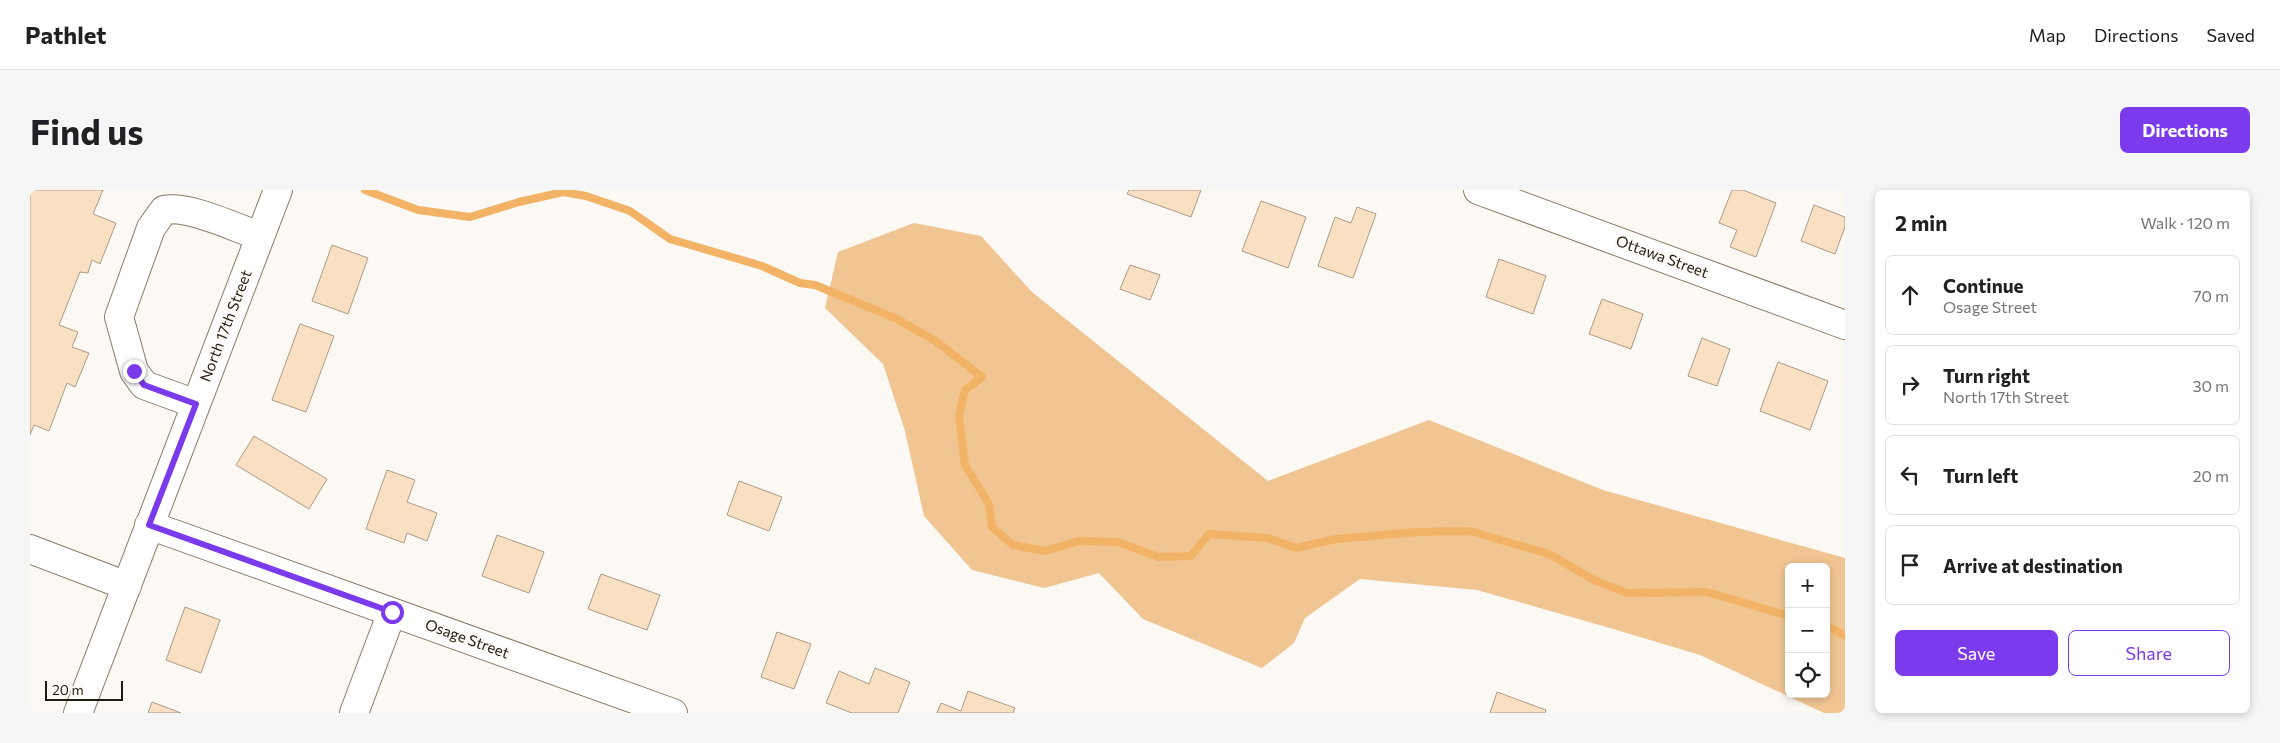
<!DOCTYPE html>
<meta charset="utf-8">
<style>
:root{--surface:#fff;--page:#f6f6f6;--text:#202124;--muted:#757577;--line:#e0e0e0;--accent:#7c3aed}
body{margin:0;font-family:Commissioner,sans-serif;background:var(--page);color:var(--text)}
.controls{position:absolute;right:15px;bottom:15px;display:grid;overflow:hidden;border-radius:8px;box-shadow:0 2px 8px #0003}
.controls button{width:45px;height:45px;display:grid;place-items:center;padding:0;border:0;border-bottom:1px solid var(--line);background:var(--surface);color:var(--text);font:25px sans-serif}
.scale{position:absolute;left:15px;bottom:12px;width:78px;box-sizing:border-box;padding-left:5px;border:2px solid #221b14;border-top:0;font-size:14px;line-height:18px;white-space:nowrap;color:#221b14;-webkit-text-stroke:4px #fcf8f4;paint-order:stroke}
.stop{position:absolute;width:15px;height:15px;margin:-11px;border:4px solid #7c3aed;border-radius:50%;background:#fff}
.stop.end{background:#7c3aed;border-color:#fff;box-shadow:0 1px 5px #0008}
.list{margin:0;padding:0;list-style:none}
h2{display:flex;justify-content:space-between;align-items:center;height:65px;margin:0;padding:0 20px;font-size:21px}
h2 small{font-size:16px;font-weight:400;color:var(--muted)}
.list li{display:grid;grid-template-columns:32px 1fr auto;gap:15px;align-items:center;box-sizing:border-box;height:80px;margin:0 10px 10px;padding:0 10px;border:1px solid var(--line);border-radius:8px}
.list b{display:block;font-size:19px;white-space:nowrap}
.list p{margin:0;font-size:16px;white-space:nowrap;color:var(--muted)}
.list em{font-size:16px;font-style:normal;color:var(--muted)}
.actions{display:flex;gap:10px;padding:15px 20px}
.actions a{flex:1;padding:11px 0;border:1px solid var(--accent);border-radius:8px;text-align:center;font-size:18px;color:var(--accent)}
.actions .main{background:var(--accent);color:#fff}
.icon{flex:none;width:28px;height:28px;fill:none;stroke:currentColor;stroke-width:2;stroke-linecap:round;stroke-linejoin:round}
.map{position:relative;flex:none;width:1815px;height:523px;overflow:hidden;border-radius:8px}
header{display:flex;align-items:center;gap:30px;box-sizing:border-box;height:70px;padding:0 25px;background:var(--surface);border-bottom:1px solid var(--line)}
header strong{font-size:24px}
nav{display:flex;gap:28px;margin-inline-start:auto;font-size:18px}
.intro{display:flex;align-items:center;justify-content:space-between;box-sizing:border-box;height:120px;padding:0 30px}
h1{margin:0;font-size:35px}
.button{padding:12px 22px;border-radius:8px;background:var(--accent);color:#fff;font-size:18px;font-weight:700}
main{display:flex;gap:30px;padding:0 30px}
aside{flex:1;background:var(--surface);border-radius:8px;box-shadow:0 2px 8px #0003}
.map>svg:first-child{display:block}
.green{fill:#f1c592;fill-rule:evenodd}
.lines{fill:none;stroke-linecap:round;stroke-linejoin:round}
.stream{stroke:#f3b366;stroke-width:8}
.building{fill:#fae0c3;stroke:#ac9b87}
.minor-casing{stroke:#8b7a66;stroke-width:30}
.minor{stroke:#fff;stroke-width:28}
.route{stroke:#7c3aed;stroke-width:6}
.labels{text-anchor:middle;stroke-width:4;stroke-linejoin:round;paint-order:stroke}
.street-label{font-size:15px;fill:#221b14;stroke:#fcf8f4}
</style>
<header>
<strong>Pathlet</strong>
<nav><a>Map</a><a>Directions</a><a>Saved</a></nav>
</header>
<div class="intro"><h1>Find us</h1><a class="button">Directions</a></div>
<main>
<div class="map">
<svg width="1815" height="523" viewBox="0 0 1815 523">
<rect width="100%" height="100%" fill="#fcf8f4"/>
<path class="green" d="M884,33l67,13 51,56 236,189 161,-61 174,70 242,68v155h-21l-124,-58 -90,-27 -133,-38 -117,-11 -55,39 -11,25 -32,25 -119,-49 -44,-46 -55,15 -72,-18 -48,-54 -19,-85 -22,-67 -58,-56 13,-56zM1759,377h37v127h-37z"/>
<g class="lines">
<path class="stream" d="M335,0l53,20 52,7 49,-15 44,-10 23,4 44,15 40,28 92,27 38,17 15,2 82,34 40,23 45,35 -17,13 -6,26 6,49 24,39 3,23 21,18 32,6 34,-10 39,1 40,15 33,-1 18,-22 59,4 28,10 40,-9 80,-7 54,-1 79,23 45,26 33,13 80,-1 82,24
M1796,435l19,11"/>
</g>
<path class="building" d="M0,0h73l-10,24 23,9 -16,41 -8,-4 -4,13 -8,-1 -21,53 19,7 -6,15 17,6 -14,34 -8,-4 -18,48 -15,-6 -4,10z
M1099,0h72l-10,27 -64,-23z
M1702,0h11l33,13 -20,54 -26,-10 7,-17 -18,-7z
M1231,11l45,16 -18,51 -46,-17z
M1784,15l31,12v10l-10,27 -34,-13z
M1327,17l19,7 -23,64 -35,-12 17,-49 16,6z
M302,55l36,13 -20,56 -36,-13z
M1469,69l47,17 -13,38 -47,-17z
M1100,75l30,10 -10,25 -30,-11z
M1572,109l41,15 -12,35 -42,-15z
M270,134l34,12 -28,76 -34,-12z
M1672,148l28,11 -13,37 -29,-10z
M1748,172l50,19 -18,49 -50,-19z
M224,246l73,43 -18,30 -73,-44z
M357,280l28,10 -8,22 30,11 -10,28 -20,-8 -3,10 -38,-14z
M709,291l43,16 -13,34 -42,-16z
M467,345l47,17 -15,41 -47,-17z
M571,384l59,21 -13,35 -59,-21z
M155,417l35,13 -19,53 -35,-13z
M747,442l34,12 -17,45 -33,-12z
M845,478l35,14 -12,31h-46l-26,-10 13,-32 30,13z
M938,501l47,17 -2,5h-76l4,-10 20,8z
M1467,502l49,18 -1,3h-55z
M122,512l29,11h-33z"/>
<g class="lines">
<defs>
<path id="minor" d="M1448,0l367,135
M166,214l-52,-19 -10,-14 -15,-54 32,-89 13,-18c25,-5 71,18 96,26
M119,335l524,188
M0,359l97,37
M48,523l200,-523
M324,523l38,-101"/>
</defs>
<use href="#minor" class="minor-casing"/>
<use href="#minor" class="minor"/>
</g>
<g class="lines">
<path class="route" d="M104,181l10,14 52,19 -47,121 243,87"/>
</g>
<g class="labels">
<g class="street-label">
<text transform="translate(1632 67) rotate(20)" y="5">Ottawa Street</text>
<text transform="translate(196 136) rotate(-69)" y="5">North 17th Street</text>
<text transform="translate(437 449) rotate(20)" y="5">Osage Street</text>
</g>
</g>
</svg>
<div class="controls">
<button>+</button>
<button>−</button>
<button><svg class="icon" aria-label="locate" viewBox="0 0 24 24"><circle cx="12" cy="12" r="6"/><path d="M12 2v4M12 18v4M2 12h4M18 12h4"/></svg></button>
</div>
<div class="scale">20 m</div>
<div class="stop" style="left:362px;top:422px"></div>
<div class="stop end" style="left:104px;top:181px"></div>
</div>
<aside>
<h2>2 min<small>Walk · 120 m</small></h2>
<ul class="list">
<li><svg class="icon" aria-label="ahead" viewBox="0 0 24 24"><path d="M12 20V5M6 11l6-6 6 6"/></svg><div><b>Continue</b><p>Osage Street</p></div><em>70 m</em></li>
<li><svg class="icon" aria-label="right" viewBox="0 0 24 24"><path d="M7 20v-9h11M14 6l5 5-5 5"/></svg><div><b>Turn right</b><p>North 17th Street</p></div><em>30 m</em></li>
<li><svg class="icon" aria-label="left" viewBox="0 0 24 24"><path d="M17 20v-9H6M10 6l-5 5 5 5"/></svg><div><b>Turn left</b></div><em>20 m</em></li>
<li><svg class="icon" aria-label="arrive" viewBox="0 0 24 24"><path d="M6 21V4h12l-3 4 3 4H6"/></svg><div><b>Arrive at destination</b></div></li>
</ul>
<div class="actions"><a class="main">Save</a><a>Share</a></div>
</aside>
</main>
